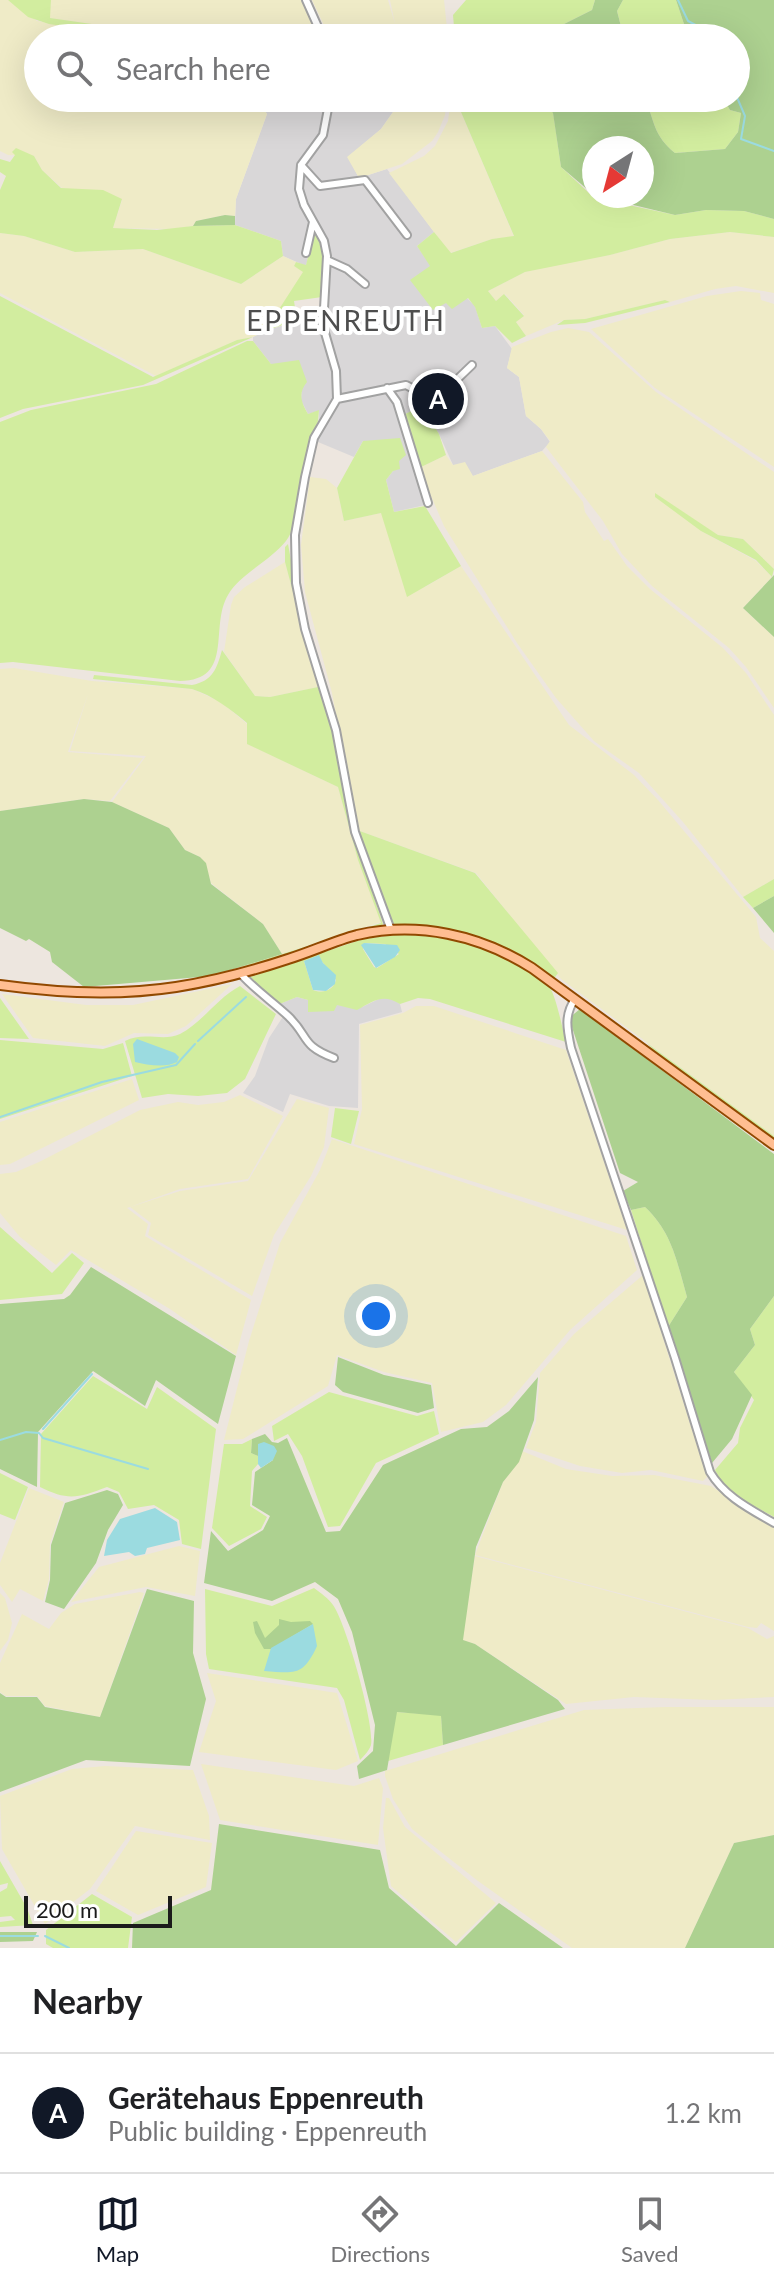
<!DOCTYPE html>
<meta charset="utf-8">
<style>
:root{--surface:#fff;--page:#f2f2f2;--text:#202124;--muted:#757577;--line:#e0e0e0;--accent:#111827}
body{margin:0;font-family:Lato,sans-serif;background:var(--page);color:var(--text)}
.compass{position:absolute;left:582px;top:136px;width:72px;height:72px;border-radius:50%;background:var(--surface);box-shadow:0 8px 32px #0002;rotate:216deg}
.scale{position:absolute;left:24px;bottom:20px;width:148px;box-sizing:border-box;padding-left:8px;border:4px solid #1b1b1b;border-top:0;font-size:22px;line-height:28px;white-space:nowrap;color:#1b1b1b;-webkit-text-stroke:6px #fff;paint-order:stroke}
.you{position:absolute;left:376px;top:1316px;width:28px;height:28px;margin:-20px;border:6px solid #fff;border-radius:50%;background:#1a73e8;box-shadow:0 0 0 12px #1a73e833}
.badge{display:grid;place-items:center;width:52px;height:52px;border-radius:50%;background:var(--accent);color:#fff;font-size:26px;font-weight:700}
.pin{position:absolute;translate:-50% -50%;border:4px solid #fff;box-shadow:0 2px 8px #0006}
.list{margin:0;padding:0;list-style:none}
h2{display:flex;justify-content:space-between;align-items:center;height:104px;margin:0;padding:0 32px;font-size:34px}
h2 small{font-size:26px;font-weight:400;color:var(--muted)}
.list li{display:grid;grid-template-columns:52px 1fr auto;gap:24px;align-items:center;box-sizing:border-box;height:120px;padding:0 32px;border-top:2px solid var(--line)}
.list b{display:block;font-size:30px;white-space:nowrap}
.list p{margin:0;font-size:26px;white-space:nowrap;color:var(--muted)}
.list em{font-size:26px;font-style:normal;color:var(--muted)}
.icon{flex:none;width:44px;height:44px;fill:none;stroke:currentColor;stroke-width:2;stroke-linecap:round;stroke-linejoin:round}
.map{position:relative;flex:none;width:774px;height:1948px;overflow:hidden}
.search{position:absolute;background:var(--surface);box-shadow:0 8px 32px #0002;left:24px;right:24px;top:24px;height:88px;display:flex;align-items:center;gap:20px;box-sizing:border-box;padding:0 28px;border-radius:44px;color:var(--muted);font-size:30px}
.sheet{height:224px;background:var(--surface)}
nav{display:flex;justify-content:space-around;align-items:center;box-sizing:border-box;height:112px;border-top:2px solid var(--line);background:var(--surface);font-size:22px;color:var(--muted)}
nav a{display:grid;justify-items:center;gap:4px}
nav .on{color:var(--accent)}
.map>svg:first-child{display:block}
.residential{fill:#d9d7d8}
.farmland{fill:#efebc7}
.grass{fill:#d2ed9f;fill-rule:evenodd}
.forest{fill:#add190}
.water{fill:#9bdbe0}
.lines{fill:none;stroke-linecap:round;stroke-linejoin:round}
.stream{stroke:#9bdbe0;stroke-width:2}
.minor-casing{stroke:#a2a2a2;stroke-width:10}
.major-casing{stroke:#914900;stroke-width:12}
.minor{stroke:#fff;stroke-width:6}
.major{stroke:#ffbe92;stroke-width:8}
.labels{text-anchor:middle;stroke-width:8;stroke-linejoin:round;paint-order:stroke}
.quarter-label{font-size:28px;letter-spacing:2px;fill:#4e4e4e;stroke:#fff}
</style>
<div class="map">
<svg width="774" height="1948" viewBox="0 0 774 1948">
<rect width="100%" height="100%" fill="#ede6df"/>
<path class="residential" d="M256,98h139l-2,14 -12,17 -33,28 11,21 28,-9 47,63 -17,14 14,20 -20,14 35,22 21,-4 8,8 7,22 13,-2 17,23 -5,19 12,9 7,39 15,13 9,13 -8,9 -69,25 -20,-11 -14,-31 -17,-27 -19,8 27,89 -36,8 -8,-32 7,-9 -30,-30 -9,16 -36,-15 1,-31 -11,3 -7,-14 1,-12 -31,-24 -18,-23v-4l12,-6 55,-17 2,-17v-52l-5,-10 -4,-1 -7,32 -23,-10 -2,-15 -46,-16 1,-26 31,-85z
M297,997l11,3v12l29,-7 25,2 19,-9 9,-1 10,7 2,8 -43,12 -1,84 -29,-2 -39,-12 -7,18 -40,-19 12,-17 14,-38 17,-26 -9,-7z"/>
<path class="farmland" d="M0,0h8l29,21 112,17h-111v60h218l11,16 -31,85 -1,17 -10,-1 -29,6 -3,5 -19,3 -61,-1 9,-28 -60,-12 -20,-18 -8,-14 -26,-1 -8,-4z
M51,0h253l17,38h-132l-56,-7 -84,-13z
M312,0h76l7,24 -5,-24h54l4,38h-118z
M395,98h52l-2,17 -7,17 -6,9 -30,23 -43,14 -12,-21 34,-28 12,-17z
M451,98h4l59,139 -22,2 -42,14 -61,-80 35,-17 11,-10 13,-25z
M730,232l44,5v56l-38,-7 -21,3 -45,13 -5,-2 -80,19 -21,1 -38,16 -10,-14 8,-7 -19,-21 -9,7 -8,-10 37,-19 30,-7 55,-10 60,-16z
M0,233l24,3 51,16 68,-3 98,35 42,-28 13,6 -2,4 10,6 -39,59 -12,6 -16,3 -81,36 -156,-83z
M741,291l19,2 1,7 13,4v163l-119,-79 -64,-59 116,-33z
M568,328l21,4 67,60 118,80v97l-31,-30 -25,-4 -16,-9 -1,5 55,30 16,16 -29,31 31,29v71l-28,-41 -17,-19 -77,-62 -30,-32 -19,-33 -57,-74 4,-6 -9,-12 -15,-13 -7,-39 -12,-9 5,-21 39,-15z
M542,451l41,51 2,10 19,29 4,-2 19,27 23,23 73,59 23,25 28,42v164l-31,18 -60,-75 -44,-49 -45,-32 -38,-43 -39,-55 -73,-117 -25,-58 27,-13 7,10 12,-3 8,14z
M310,477l16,2 11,9 7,33 37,-8 44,74 36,-21 108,159 65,50 24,25 98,117 4,21 14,13v185l-213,-157 -85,-106 -119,-43 -25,-137 -27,-101 -4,-47z
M285,562l33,125 -48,10 -15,-1 -31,-44 7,-47 3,-8 11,-10z
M14,668l78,13 100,8 29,13 26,22 1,20 90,43 20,73 23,62 -99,32 -19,-30 -52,-41 -6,-20 -5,-6 -15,-7 -16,-22 -57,-26 34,-46 -76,-5 18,-57 -20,58 75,6 -33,43 -27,-2 -83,12v-142z
M232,984l-46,42 -18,8 -34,-1 -29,13 -72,-8 -31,-44 84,11h47z
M416,1006h18l132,44 61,180 -273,-86 8,-35 -2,-84 43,-12z
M132,1079l7,21 -129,64 -10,1v-43z
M240,1095l43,21 -35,63 -68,10 -53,19 21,16 -3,12 106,64 -15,55 -66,-46 -99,-59 -15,15 -36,-28 -20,-24v-39l16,-2 23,-10 101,-52 38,-8 20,3 26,-3z
M297,1099l32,9 -5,39 -13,29 -37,59 -22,61 -104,-61 3,-12 -21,-16 50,-16 68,-10z
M332,1139l294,97 11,34 -67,60 -64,75 -23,17 -42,10 -9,-49 -48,-11 -47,-17 -9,31 -85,53 -19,1 25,-99 31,-98 40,-73z
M643,1275l64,202 -4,4 -52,-11 -29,3 -42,-7 -54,-18 10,-26 4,-49 34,-39z
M522,1451l44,18 46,7 42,-1 57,11 63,40v105l-13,-8 -4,5 -9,-1 -273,-72 28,-73 15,-20z
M29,1488l35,14 -14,42 -1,35 -6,22 -23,-12 -8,13 -12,-17v-22z
M179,1546l21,5 -5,45 -49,-9 -75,15 28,-35z
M475,1556l273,72 19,11 7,-3v61l-60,3 -80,-3 -68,7 -91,-60 -13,-4z
M140,1592l4,1 -44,124 -55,-11 -8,-10h-31l-6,-4v-29l22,-49 27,15 12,-16 14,-9z
M0,1593l5,5 7,25 -4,17 -8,11z
M207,1673l130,20 21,68 -22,9 -137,-18 17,-51z
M665,1707h109v128l-40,8 -49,105h-113l-94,-67 -66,-52 -19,-30 -8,-23v-5l199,-61z
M201,1764l153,22 25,-8 4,10 -5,57 -158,-25z
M105,1766l88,4 16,46 1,24 -75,-14 -45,63 -45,35 -43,-75 -2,-53 72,-27z
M386,1798h3l16,29 91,76 -40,39 -65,-56 -8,-58z
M136,1831l76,12 -6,44 -68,28 -42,-24z"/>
<path class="grass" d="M8,0h43l-1,18 139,20h-40l-100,-14 -21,-7z
M466,0h129l-3,10 -56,28h-81l-2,-23z
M623,0h53l8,24 17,8 4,6h-81l-7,-27z
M455,98h87l11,14 8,55 28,26 16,7 70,15 31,-5 38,1 30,8v18l-44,-5 -60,7 -60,16 -85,17 -37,19 8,10 8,-7 20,22 -8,6 10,14 -14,7 -17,-17 -13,2 -7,-21 -7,-9 -16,11 -6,-6 -13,7 -23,-30 20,-14 -13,-20 17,-14 17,21 41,-14 22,-3z
M645,98h78l7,12 11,3 -3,19 -13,17 -50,4c-22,-18 -20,-31 -30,-55z
M16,148l18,8 8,14 19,18 42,2 19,9 -9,29 44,2 36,-4 42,-1 46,16 2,15 -42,28 -98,-35 -68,3 -51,-16 -24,-3v-43l6,-14 -6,-4v-13l10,3 5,-7 -3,-3z
M314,233l8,12v52l-28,4 3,19 -32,11 38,-59 -9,-6 2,-4 10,3z
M0,296l153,81 84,-37 16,-3 -110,48 -120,24 -23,9z
M665,300l5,2 -85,21 -28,2 7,-5 21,-1z
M247,341h6l18,23 28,-4 8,22c-9,11 -6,20 1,32l11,-4c-1,26 -12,47 -18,71 -4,19 -3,44 -15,60 -16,20 -46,33 -58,54 -19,32 7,85 -48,86l-167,-19 -13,1v-241l31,-12 125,-26z
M422,406l17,28 7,21 -27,13 -16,-53z
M400,438l6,17 -7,6 1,8 -7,2 -7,9 8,32 31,-6 36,60 -54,31 -26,-84 -37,8 -7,-33 26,-47z
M655,493l63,42 25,4 31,30 -2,8 -16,-17 -55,-29 -46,-34z
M288,544l16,87 27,86 24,124 28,83 -3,3 -118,36 -22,4 141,-44 -23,-63 -20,-73 -91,-43v-21c-17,-14 -33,-27 -55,-34l-99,-10 1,-4 98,10c21,-4 25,-17 30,-35l33,46 15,1 48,-10 -33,-125v-15z
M357,830l118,43 83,100 -5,7 -41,-28 -36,-14 -81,-11 -3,-3z
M774,879v17l-21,12 -10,-11z
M410,933c44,2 106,17 137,50 9,10 15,45 19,59l-136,-43 -12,-1 -18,6c-17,-11 -27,-3 -43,6l-20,-5 -3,6 -26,1v-12l-11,-3 -20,8 -28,-25 1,-3 113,-38zM364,943l21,1 14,10 -22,14 -3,-1 -11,-18zM320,959l16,21c-3,10 -12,14 -23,10l-9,-29z
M240,986l36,28 -31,65 -18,14 -29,3 -30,-2 -26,4 -17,-57c19,-10 38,1 55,-7 23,-12 37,-36 60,-48z
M0,998l29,41 -29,-1z
M0,1040l103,9 20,-6 9,33 -132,43z
M647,1043l127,93v4l-113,-82z
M335,1108l24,3 -8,33 -20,-7z
M645,1207c27,25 32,55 42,90l-19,30 -37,-117z
M0,1227l52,46 20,-20 12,10 -22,31 -62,6z
M774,1296v221c-21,-12 -48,-23 -59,-47l23,-27 2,-15 14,-28 -20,-28 21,-27 -5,-16z
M93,1376l54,33 10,-22 59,42 -15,120 -19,-5 -3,-24 -25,-15 -26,4 -9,-17 -12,-5c-29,11 -39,14 -67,0l1,-53z
M329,1392l88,24 17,-5 5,23 -63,29 -36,63 -12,1 -26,-71 -14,-22 -14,7 -2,-15z
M252,1439l-1,14 7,3v8l-6,7 -2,35 17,11 -6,12 -32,17 -17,-18 12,-84h18z
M0,1473l28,14 -13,33 -15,-6z
M314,1588c7,5 15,11 19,17 13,18 42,120 38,140 -2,6 -7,11 -11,15l-16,-60 -7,-12 -128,-19 -3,-15 -1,-65 67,17z
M396,1712l45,3 2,30 -55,16z
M0,1861l27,47 6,17 -33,2v-5l15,-2 -4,-4 -11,1v-25l7,-4 1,-5 -8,2z
M92,1894l40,23 -4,31h-75l-7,-4v-14z"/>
<path class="forest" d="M595,0h28l-6,11 7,27h-88l56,-28z
M676,0h98v219l-30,-8 -38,-1 -31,5 -79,-19h46v-48h-48v47l-33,-28 -8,-54 -11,-15h103c10,24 8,37 30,55l50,-4 13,-17 3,-19 -11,-3 -7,-12h13v-60h-31l-5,-6 -16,-8z
M225,215l10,1v9l-42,1 3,-5z
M774,575v62l-31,-29z
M84,799l28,3 57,26 16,22 15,7 6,6 5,21 52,40 19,30 -71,22 -127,11 -32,-25 -2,-10 -21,-13 -3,2 -26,-13v-117z
M774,896v37l-21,-25z
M580,1009l194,145v142l-24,33 5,16 -21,27 18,23 -20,44 -20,24 -44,-136 19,-30c-10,-35 -15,-65 -42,-90l-14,3 -8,-19 15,-9 -18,-9 -51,-155z
M91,1267l145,89 -18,68 -62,-44 -11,26 -52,-35 -55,61 -1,55 -37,-18v-165l64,-5 6,-4z
M338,1357l46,18 47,10 3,23 -16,5 -75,-21 -8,-7z
M538,1377l-4,43 -15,42 -16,20 -27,65 -13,93 12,4 83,56 7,9 -122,36 -2,-29 -44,-4 -10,58 -28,9 -2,-13 16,-15 2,-26 -23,-93 -14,-33 -23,-17 -43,19 -68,-18 7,-52 17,20 35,-21 7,-14 -18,-11 3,-33 18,-12 -15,-16v12l-7,-3 1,-14 13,-5 7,8 6,1 9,-5 39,94 14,-1 43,-66 78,-36 26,-2 22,-16z
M107,1490l11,4 5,11 -15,25 -12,33 -32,46 -19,-7 5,-22 1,-35 14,-42z
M147,1589l47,12 -1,52 13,46 -16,67 -104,-6 -86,32v-99l6,4h31l8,10 55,10z
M279,1619l12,3 19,-1 3,3 -42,25h-7l-9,-16 -2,-11 4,-1 8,17 14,-13z
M219,1824l161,26 9,38 67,58 43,-43 64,45h-431l1,-25 78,-33z
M774,1835v113h-89l49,-105z
M0,1932h37l-4,9 -33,1z"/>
<path class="water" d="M364,943l33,2 3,5 -5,7 -19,11 -15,-23z
M319,955l4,8 13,12 -1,9 -9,7 -13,-1 -9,-29z
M137,1039l38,14 4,4 -2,5c-11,6 -30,3 -42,0l-2,-18z
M264,1442l10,4 3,5 -4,9 -12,8 -3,-4v-20z
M155,1508l22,14 3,18 -33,8 -2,6 -10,2 -6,-4 -25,4 3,-16 13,-21z
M313,1624l4,22c-14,31 -23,27 -53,25l7,-23z"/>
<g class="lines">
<path class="stream" d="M678,0l10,21 17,9 6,8
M736,95l9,21 -4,23 33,12
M198,1041l48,-44
M0,1117l102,-35 74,-17 19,-21
M43,1429l49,-55
M0,1440l26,-8 13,1 4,5 105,31
M0,1936h38
M45,1936l24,12"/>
<defs>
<path id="minor" d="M306,0l17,38
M330,98l-7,37 -22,30 -2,24 5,16 20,36 3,15 -4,70 13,45 1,28 -23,39 -9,39 -10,58 1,48 9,46 31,101 19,102 36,98
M301,165l19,21 45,-6 42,55
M306,253l7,-31
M327,260l20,9 18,15
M387,388l10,14 31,101
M337,399l69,-14 21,11 20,-7 25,-24
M240,973c15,17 32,28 48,43 22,21 12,29 46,42
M575,999c-11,16 -8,30 -4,49l104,310 35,114c15,25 40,37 64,51"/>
<path id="major" d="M0,985c58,8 118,11 176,2 38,-6 76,-16 112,-28 23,-7 46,-18 69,-24 61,-14 123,0 175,33l242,177"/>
</defs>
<use href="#minor" class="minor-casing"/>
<use href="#major" class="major-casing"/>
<use href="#minor" class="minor"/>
<use href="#major" class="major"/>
</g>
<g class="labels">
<g class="quarter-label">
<text x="346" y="331">EPPENREUTH</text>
</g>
</g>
</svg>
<svg class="compass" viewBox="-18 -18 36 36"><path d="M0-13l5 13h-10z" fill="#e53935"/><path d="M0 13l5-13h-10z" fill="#757577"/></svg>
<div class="scale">200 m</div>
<div class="you"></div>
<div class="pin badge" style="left:438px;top:399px">A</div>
<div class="search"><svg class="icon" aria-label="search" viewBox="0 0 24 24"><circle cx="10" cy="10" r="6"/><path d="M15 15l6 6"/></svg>Search here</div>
</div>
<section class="sheet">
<h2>Nearby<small></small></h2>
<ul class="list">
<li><span class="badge">A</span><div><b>Gerätehaus Eppenreuth</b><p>Public building · Eppenreuth</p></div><em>1.2 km</em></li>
</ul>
</section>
<nav>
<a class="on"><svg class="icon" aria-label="map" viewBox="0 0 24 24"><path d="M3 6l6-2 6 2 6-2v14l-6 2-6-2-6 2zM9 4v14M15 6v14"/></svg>Map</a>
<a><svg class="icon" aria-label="directions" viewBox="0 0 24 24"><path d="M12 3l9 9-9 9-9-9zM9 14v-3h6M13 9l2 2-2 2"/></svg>Directions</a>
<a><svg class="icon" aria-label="saved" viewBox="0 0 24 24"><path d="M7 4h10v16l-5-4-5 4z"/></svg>Saved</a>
</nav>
